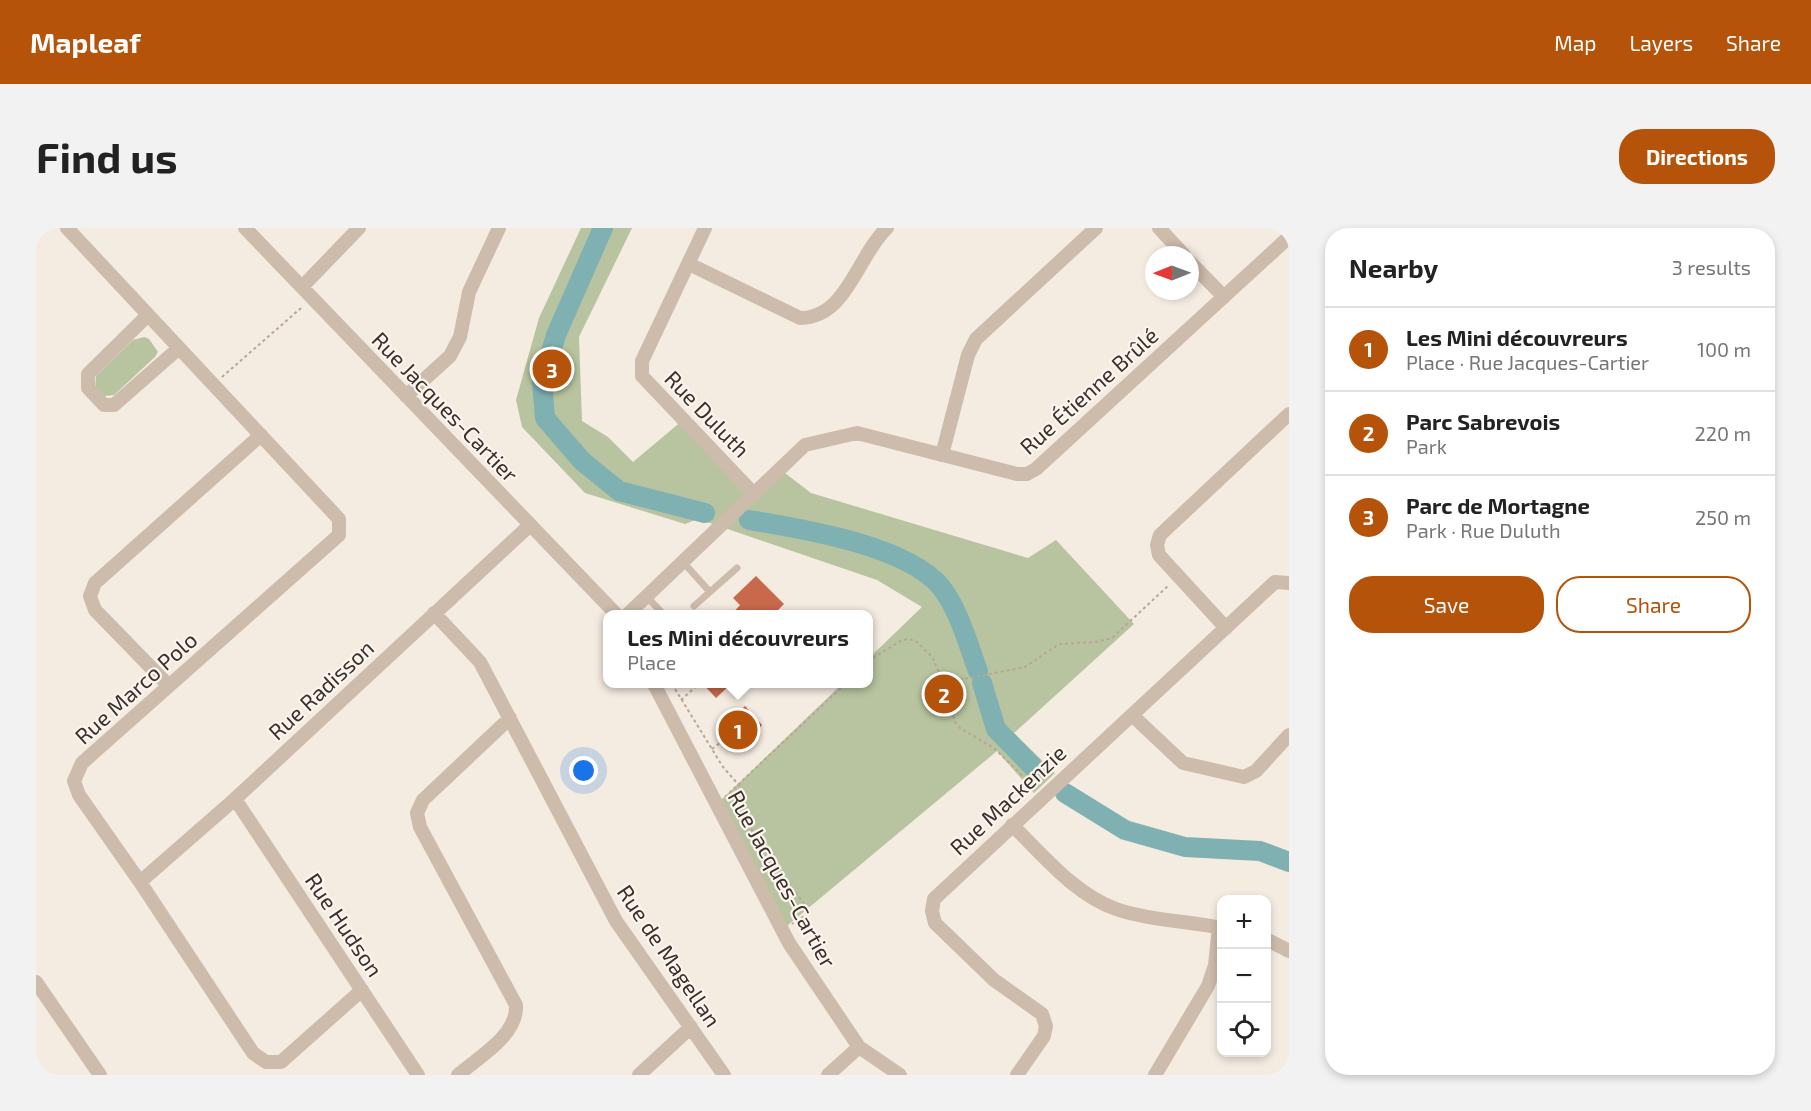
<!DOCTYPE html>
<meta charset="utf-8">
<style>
:root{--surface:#fff;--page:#f2f2f2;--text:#222;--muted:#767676;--line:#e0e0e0;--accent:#b45309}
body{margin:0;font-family:"Exo 2",sans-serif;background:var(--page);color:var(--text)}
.controls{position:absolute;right:18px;bottom:18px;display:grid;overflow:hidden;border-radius:12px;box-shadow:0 3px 9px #0003}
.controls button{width:54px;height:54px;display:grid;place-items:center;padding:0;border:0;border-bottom:2px solid var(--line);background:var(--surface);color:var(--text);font:30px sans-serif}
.compass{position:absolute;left:1109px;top:18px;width:54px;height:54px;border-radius:50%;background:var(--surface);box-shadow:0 3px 9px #0003;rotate:269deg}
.you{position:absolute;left:548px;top:543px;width:21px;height:21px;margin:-15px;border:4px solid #fff;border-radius:50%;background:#1a73e8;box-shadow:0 0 0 9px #1a73e833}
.badge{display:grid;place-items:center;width:39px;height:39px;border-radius:50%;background:var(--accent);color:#fff;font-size:20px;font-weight:700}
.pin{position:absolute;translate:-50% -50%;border:3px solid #fff;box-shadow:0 2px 6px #0006}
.popup{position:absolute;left:567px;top:382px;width:270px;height:78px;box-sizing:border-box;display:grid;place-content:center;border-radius:12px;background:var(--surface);filter:drop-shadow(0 2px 4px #0005);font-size:20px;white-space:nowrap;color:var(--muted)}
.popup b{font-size:22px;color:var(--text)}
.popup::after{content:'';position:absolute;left:50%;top:100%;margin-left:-12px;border:12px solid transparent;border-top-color:var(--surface)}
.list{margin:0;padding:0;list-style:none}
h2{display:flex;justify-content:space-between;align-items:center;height:78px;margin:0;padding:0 24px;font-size:26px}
h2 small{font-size:20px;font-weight:400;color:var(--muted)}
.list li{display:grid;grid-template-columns:39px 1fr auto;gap:18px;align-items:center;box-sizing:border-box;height:84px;padding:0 24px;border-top:2px solid var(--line)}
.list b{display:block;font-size:22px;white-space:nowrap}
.list p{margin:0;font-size:20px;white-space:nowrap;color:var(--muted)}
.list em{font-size:20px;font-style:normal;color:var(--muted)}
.actions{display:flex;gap:12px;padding:18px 24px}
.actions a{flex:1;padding:14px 0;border:2px solid var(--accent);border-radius:24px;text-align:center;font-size:21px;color:var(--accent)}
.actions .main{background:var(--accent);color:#fff}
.icon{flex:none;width:33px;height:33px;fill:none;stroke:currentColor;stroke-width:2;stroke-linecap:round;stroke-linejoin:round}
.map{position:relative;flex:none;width:1253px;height:847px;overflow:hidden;border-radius:24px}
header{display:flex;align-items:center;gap:36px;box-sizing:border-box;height:84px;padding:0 30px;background:var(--accent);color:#fff}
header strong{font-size:28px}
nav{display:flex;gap:33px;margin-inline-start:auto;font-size:21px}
.intro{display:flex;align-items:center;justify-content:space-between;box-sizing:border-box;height:144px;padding:0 36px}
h1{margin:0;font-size:42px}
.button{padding:15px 27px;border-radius:24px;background:var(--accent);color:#fff;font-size:21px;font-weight:700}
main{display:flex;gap:36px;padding:0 36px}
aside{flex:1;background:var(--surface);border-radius:24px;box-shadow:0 3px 9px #0003}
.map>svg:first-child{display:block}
.green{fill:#b8c4a0}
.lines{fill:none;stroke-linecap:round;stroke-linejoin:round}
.river{stroke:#7fb0b2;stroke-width:20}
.building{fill:#c8694b}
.path{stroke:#b9a596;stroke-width:2;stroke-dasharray:3 3;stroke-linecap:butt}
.lane{stroke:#cdbbac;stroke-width:7}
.street{stroke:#cdbbac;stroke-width:14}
.labels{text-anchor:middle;stroke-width:4.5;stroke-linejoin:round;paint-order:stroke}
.street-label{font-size:22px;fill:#3b302b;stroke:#fbf5ee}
</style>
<header>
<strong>Mapleaf</strong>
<nav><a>Map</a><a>Layers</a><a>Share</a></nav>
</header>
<div class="intro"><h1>Find us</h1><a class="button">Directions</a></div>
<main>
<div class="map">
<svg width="1253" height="847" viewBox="0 0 1253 847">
<rect width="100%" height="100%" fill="#f4ebe1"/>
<path class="green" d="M545,0h51l-53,109 3,84 26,16 25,25 50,-42 71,74 27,-24 30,23 217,65 28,-18 78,84 -120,109 41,40 -21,20 -37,-42 -215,179 -66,-125 126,-121h26l1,-26 53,-51 -45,-27 -158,-54 -21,-7 -13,5 -100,-31 -63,-66 -6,-27 23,-82z
M108,109l5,2 9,13 -3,5 -41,38 -10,1 -9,-6 1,-14 37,-36z"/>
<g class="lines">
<path class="river" d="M567,0l-47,107 -14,47 3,36 37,43 37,30 86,22
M713,292c53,9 157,25 192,67 18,23 27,57 37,84
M946,455l14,46 37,38
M1029,565l60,37 60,17 75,4 29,11"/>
</g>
<path class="building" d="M720,348l28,28 -11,11h-42l9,-10 -7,-7z
M667,456h28l-15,14z
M709,478l17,19 -26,27 -17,-21z"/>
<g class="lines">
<path class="path" d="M186,149l79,-69
M832,433l34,-21 7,-1 8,3 16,16 10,25
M636,456l51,83 20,23v22l9,18 56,80 -1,4 -15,10
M645,472l18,-16
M676,521l12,-9
M999,560l-41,-40 -34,-20 -5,-6 -12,-39 82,-16 34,-23 37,-2 16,-4 57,-53
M689,569l120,-113"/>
<path class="lane" d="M647,334l27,30
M611,369l16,17
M658,378l43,-38"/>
<path class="street" d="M31,0l272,291v16l-257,228 -8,18 5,14 61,87 113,171 13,9h15l81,-72
M209,0l371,386
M669,0l-63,133v15l112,118
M1123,0l25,27
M1154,34l34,35
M653,36l111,54c47,0 57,-62 87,-90
M266,59l57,-59
M112,87l-60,59v14l16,17h10l65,-57
M370,168l44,-40 10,-19 9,-45 30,-64
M906,227l26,-100 8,-16 120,-111
M398,385l46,49 136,259 108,154
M592,386l177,-169 52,-12 160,41h10l9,-5 253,-232
M1190,400l-67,-73 -2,-10 3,-10 129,-121
M618,456l135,259 70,104 41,28
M133,458l-74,-76 -5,-14 5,-13 166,-148
M1096,487l51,48 61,14 12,-6 33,-36
M199,571l183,276
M976,597c31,30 62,69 104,84 31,11 72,12 106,19
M104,654l95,-83 294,-273
M1230,711l23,12
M0,754l64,93
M422,847c21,-18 60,-40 58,-70l-96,-178 -3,-14 6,-13 87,-82
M603,847l52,-48
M792,847l31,-28
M981,847l27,-39 2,-10 -4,-12 -48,-34 -59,-57 -3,-12 2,-12 341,-317 14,1
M1119,847l53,-89 7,-21 4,-38"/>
</g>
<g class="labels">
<g class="street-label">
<text transform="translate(1053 163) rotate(-42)" y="8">Rue Étienne Brûlé</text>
<text transform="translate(409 179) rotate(46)" y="8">Rue Jacques-Cartier</text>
<text transform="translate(671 186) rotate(46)" y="8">Rue Duluth</text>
<text transform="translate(100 460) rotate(-42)" y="8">Rue Marco Polo</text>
<text transform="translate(285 462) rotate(-43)" y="8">Rue Radisson</text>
<text transform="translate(972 572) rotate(-43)" y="8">Rue Mackenzie</text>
<text transform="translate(746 651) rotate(61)" y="8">Rue Jacques-Cartier</text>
<text transform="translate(308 697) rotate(56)" y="8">Rue Hudson</text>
<text transform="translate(633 728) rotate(56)" y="8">Rue de Magellan</text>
</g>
</g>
</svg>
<div class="controls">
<button>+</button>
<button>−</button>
<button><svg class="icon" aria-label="locate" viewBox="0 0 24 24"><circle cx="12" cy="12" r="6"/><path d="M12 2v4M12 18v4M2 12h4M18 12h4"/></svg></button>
</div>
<svg class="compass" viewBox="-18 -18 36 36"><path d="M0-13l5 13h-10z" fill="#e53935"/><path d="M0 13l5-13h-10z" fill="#767676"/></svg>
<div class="you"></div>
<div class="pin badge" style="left:702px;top:502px">1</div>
<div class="popup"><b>Les Mini découvreurs</b>Place</div>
<div class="pin badge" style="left:908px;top:466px">2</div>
<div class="pin badge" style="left:516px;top:141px">3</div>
</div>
<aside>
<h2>Nearby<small>3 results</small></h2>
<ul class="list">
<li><span class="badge">1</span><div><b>Les Mini découvreurs</b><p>Place · Rue Jacques-Cartier</p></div><em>100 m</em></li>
<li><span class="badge">2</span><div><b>Parc Sabrevois</b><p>Park</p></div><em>220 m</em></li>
<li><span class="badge">3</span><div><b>Parc de Mortagne</b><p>Park · Rue Duluth</p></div><em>250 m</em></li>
</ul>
<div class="actions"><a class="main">Save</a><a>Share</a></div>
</aside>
</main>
